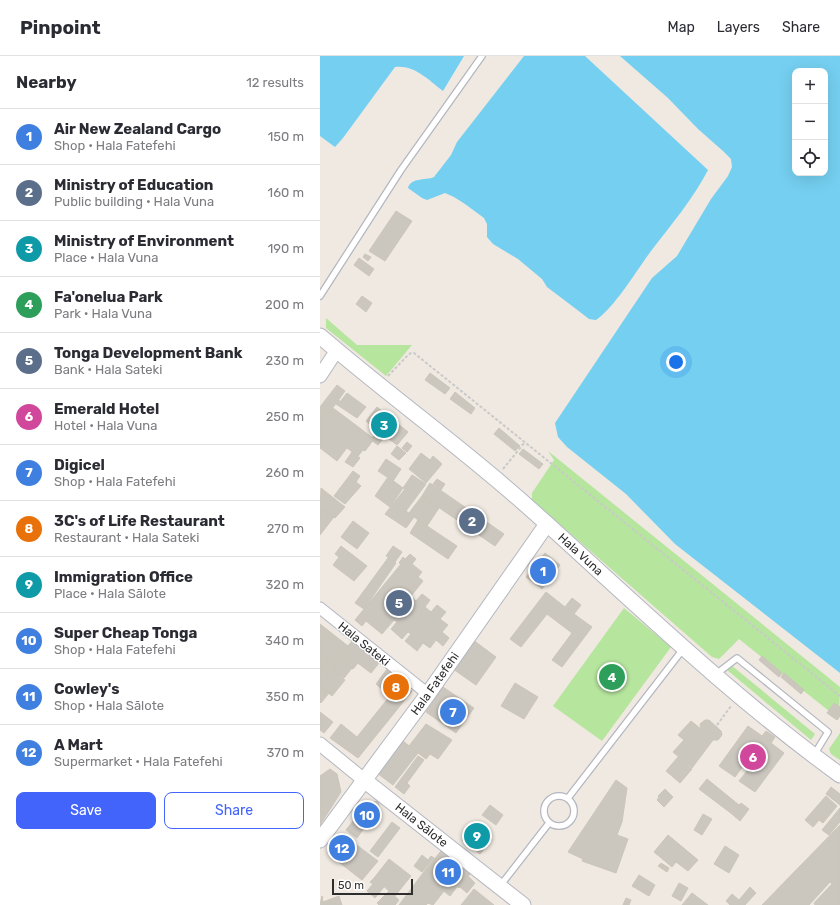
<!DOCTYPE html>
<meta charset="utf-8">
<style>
:root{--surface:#fff;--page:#f7f7f7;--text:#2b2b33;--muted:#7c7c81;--line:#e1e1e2;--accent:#4264fb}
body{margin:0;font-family:Rubik,sans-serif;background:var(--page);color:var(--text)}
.controls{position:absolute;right:12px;top:12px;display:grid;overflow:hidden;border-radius:8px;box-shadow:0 4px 16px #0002}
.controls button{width:36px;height:36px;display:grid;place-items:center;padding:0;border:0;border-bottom:1px solid var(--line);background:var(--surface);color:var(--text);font:20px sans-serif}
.scale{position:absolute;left:12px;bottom:10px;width:81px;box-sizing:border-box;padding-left:4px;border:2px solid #2e2e2e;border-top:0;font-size:11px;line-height:14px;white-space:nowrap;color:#2e2e2e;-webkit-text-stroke:3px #fff;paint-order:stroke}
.you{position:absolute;left:356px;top:306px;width:14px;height:14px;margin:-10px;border:3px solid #fff;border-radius:50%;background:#1a73e8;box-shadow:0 0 0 6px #1a73e833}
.badge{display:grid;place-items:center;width:26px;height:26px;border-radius:50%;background:var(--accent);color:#fff;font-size:13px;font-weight:700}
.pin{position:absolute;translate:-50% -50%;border:2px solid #fff;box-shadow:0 1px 4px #0006}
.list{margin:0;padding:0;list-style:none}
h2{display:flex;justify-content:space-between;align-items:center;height:52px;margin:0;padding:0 16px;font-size:17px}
h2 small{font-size:13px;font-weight:400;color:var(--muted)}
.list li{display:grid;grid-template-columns:26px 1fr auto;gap:12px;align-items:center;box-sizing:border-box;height:56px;padding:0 16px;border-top:1px solid var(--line)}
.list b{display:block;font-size:15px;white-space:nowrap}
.list p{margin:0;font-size:13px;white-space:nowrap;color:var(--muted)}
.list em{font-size:13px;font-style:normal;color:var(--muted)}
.actions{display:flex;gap:8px;padding:12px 16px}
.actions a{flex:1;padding:9px 0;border:1px solid var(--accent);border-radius:8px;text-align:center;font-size:14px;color:var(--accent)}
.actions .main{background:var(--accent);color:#fff}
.icon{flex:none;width:22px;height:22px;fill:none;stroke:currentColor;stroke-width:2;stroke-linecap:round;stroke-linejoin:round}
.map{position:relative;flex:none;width:520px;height:849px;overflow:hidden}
header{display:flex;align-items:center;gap:24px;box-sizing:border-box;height:56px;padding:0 20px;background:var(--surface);border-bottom:1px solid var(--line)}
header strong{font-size:19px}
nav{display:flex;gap:22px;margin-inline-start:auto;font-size:14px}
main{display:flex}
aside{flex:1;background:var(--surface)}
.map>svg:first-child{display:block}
.green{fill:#b6e59e}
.water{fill:#75cff0;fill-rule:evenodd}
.building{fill:#cbc7bf;stroke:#cbc5ba}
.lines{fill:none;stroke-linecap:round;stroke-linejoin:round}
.service-casing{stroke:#b4b7c1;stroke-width:8}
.minor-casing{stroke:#b4b7c1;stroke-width:13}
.tertiary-casing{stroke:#b4b7c1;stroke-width:15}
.secondary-casing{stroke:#b4b7c1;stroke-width:17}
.path{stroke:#c9c9c9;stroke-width:2;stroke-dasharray:3 2;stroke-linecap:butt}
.service{stroke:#fff;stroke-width:5.5}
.minor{stroke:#fff;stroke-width:11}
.tertiary{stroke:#fff;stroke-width:13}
.secondary{stroke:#fff;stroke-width:15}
.labels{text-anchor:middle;stroke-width:3;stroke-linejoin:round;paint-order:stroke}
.street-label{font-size:12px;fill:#2e2e2e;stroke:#fff}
</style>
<header>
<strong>Pinpoint</strong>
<nav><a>Map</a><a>Layers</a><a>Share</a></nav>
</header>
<main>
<aside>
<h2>Nearby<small>12 results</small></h2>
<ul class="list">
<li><span class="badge" style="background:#3f7fe0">1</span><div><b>Air New Zealand Cargo</b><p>Shop · Hala Fatefehi</p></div><em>150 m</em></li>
<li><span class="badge" style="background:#5c6f8a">2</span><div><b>Ministry of Education</b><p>Public building · Hala Vuna</p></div><em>160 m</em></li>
<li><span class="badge" style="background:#0f9aa8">3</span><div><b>Ministry of Environment</b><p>Place · Hala Vuna</p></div><em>190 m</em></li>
<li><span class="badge" style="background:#2e9e5b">4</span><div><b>Fa'onelua Park</b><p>Park · Hala Vuna</p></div><em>200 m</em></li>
<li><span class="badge" style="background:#5c6f8a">5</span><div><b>Tonga Development Bank</b><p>Bank · Hala Sateki</p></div><em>230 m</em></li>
<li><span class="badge" style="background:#d1479c">6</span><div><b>Emerald Hotel</b><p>Hotel · Hala Vuna</p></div><em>250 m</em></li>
<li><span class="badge" style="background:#3f7fe0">7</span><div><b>Digicel</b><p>Shop · Hala Fatefehi</p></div><em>260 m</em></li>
<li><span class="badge" style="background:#e8710a">8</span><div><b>3C's of Life Restaurant</b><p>Restaurant · Hala Sateki</p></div><em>270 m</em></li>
<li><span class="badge" style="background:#0f9aa8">9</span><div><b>Immigration Office</b><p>Place · Hala Sālote</p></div><em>320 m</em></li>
<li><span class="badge" style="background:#3f7fe0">10</span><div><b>Super Cheap Tonga</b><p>Shop · Hala Fatefehi</p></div><em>340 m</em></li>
<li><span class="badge" style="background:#3f7fe0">11</span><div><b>Cowley's</b><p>Shop · Hala Sālote</p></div><em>350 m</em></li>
<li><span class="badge" style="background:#3f7fe0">12</span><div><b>A Mart</b><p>Supermarket · Hala Fatefehi</p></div><em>370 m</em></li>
</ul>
<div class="actions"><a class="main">Save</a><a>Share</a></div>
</aside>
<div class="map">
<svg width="520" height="849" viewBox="0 0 520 849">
<rect width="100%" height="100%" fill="#efe9e1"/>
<path class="green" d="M6,262l31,27h55l-26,31 -60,-48z
M228,395l292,236 -1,32 -100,-80 -20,20 -7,-2 -180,-157v-7l22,-33z
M304,552l47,39 -69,94 -49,-35z
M411,609l84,69 -4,6 -84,-70v-3z
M520,677v27l-9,-6 -2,-5z"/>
<path class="water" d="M0,0h144l-21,35c-16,-12 -28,-26 -48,-24l-52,71 -8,9 -15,-11z
M204,0h61l123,114c-15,29 -37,55 -57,81 -14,19 -36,56 -55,69l-7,-1 -9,-7 -33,-25 -5,-8 -24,-20 -25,-15 -6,-7v-13l-3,-6 -19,-14 -11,-7 -9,-4 -18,7 -5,-2 -14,-10c3,-11 17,-7 26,-11l17,-22 6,-13z
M300,0h220v617l-165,-129 -49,-50 -59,-47 -9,-10 -3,-14 97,-145 25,-22 34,-57 17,-23 4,-9 -1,-8 -8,-8 -25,-22 -30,-31zM475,15h30v102h-30z"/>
<path class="building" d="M76,155l16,10 -27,40 -16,-10z
M45,198l6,3 -3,4 -5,-4z
M39,202l15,11 -5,7 -15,-11z
M42,240l10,7 -6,9 -10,-8z
M110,317l20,15 -5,6 -20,-14z
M17,329l8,6 -16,22 -9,-6z
M135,336l20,16 -4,6 -21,-15z
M27,337l19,14 -9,11 -21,-14 3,-4 1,2z
M57,351l31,25 -11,13 -17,-13 -2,3 -6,-5 2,-2 -8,-7z
M0,352l9,5 4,-5 28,21 -24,32 -17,-13z
M179,372l21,18 -5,5 -21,-17z
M41,373l13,10 -9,12 -2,-1 -5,6 -11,-8z
M54,379l3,3 3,-3 3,4 -5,6 -7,-5z
M87,386l5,4 -5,6 -5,-4z
M77,390l9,7 -7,7 -8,-6z
M203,393l20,15 -4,5 -20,-15z
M32,396l8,6 -7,9 -8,-5z
M101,397l9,7 3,-4 9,8 -16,19 -17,-14z
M66,403l15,10 -8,12 -15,-10z
M33,415l7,5 -4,6 5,4 -16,18 -11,-8z
M92,419l14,9 -20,27 8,6 -8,11 -21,-14 20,-25 -2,-1z
M68,421l15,11 -13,19 -15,-11z
M117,423l8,5 -4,6 -8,-6z
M110,427l74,51 -9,12 -73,-50z
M1,432l24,19 -10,11 -13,-10 -2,2z
M102,440l9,6 -13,18 -9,-7z
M111,446l8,6 -12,18 -9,-6z
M2,452l12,9 -14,18v-25z
M98,464l39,26 -9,13 -38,-26z
M33,465l16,12 -12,16 -16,-12z
M21,490l26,20 -13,15 -21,-16 6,-8 -4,-3z
M73,490l9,6 -7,10 -9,-6z
M225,497l15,12 -18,24 -16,-12z
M90,498l6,5 -4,5 10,8 -4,5 5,4 -12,15 5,5 6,-7 8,6 -5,7 6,5 6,-7 9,7 -6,7 8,6 -6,7 7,6 -6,8 -7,-6 -6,8 -7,-5 -6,8 -12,-10 6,-7 -3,-2 -6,7 -11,-10 6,-7 -3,-2 -12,14 -16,-13 -4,5 -7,-6 46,-56 -2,-1 4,-6 2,2z
M68,502l8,5 -32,46 -9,-6z
M226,536l19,15 7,-9 9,7 -7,9 18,13 -30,40 -10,-7 20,-27 -25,-19 -26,33 -11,-8z
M0,568l28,22 -11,11 4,3 -21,26v-14l20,-25 -20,-16z
M0,575l20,16 -20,25z
M153,584l23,17 -20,28 -23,-16z
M32,585l27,22 -8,10 -28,-21z
M22,595l16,12 -5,6 -16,-12z
M442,600l20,17 -3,4 -20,-17z
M21,604l11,8 -8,10 -11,-8z
M67,613l19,15 -1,2 7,5 -54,67 -28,-20 11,-14 16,13 33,-41 -14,-12z
M13,614l12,10 -13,16 -12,-10z
M464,617l20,17 -3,4 -20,-17z
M195,627l23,14 -14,22 -23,-13z
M0,630l9,7 -8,10 -1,-1z
M123,631l31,21 -18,25 -30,-21z
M514,647l6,4v9l-3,4 -10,-7z
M0,656l13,10 -9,11 -4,-3z
M385,664h4l12,11 1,4 -4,5h-5l-21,28 -19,-16 11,-12 -6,-5 13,-14 10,8 -1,-5z
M106,668l26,16 -14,19 -8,-5 -4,5 -17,-13z
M428,670l14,10 4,-5 9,6 -4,6 13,10 -29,39 -16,-11 12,-15 -5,-4 -11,15 -16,-11z
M83,685l15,12 -25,32 -16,-12z
M98,700l6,4 -17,23 3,3 -6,8 -9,-7z
M358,701l14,12 -12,14 -14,-12z
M10,713l7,5 4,18 -21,33v-49z
M387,723l32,26 -7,9 -33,-25z
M296,724l11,8 -5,34 -5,13 11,4 -12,34 -34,-12 1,-2 -15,-7z
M511,731l9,7v11l-14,-11z
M345,733l8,8 -9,10 -7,-7 2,-3 -1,-1z
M506,740l11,10 -14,17 -4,-3 -6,7 -8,-7z
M58,745l3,13 -8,1 -9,13 -11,-7 11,-17z
M421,747l8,6 -9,12 -8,-7z
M170,749l13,10 -7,10 -14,-10z
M520,752v14l-11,13 -7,-5z
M383,758l9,5 -10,16 -8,-5z
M33,765l11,7 -7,10 -11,-8z
M158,765l10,8 -3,4 7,6 -12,15 -18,-14z
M72,766l8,6 -22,29 -8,-6z
M520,769v80h-25l-1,-2 18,-19 -2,-2 -21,23h-47z
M348,779l30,25 -10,11 -12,-9 -4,5 -18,-15z
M26,781l32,24 -16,19 -31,-24z
M405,790l14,9 -10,18 -15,-9z
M121,795l29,23 -11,14 -11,-8 -3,4 -19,-15z
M102,799l6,5 3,-4 3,2 -12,14 -8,-6z
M69,803l22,17 -16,20 -21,-18z
M341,807l8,5 -2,4 -9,-6z
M106,813l19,15 -4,5 3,2 -11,14 -5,-2 -2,2h-27z
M319,819l16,10 -6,11 -17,-10z
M148,820l7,7 -8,10 -7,-6z
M54,822l10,9 -9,11 -8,-7 6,-7 -3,-2z
M128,824l9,7 -7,9 -9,-7z
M359,827l9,5 -7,13 -9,-5z
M430,831l6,6 -11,12h-15l-4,-4 6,-7 7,6z
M154,833l20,16h-33z
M69,835l10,9 -4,5h-16l-2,-2z
M372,837l16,12h-26z
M2,840l1,6 16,-6 3,9h-22z
M306,842l5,2 -2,5h-6z"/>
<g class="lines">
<defs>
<path id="service" d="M0,240l81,-126 81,-114
M395,619l22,-17 91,74 -14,23
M224 755a15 15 0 1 1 30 0a15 15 0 1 1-30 0Z
M248,742l116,-150
M180,830l49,-63"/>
<path id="minor" d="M0,552l108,86"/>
<path id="tertiary" d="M0,320l17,-26
M0,688l44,36"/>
<g id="secondary">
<path id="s1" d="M0,280c67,58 140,110 206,169 103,92 202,189 314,270"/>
<path id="s2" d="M44,724l159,125"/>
<path id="s3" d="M0,784l108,-146 119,-170"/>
</g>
</defs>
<use href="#service" class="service-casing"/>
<use href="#minor" class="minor-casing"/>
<use href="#tertiary" class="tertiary-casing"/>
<use href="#secondary" class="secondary-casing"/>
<path class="path" d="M68,320l20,-21 3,-2h3l426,343
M183,413l22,-27
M397,669l14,-19"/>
<use href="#service" class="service"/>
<use href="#minor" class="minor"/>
<use href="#tertiary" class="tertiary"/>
<use href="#secondary" class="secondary"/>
</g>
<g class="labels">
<g class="street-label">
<text dy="4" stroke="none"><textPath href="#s1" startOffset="340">Hala Vuna</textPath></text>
<text transform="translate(44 588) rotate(39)" y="4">Hala Sateki</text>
<text dy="4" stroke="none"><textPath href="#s3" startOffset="194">Hala Fatefehi</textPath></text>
<text dy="4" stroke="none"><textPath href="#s2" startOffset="73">Hala Sālote</textPath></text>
</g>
</g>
</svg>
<div class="controls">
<button>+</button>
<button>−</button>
<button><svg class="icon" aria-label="locate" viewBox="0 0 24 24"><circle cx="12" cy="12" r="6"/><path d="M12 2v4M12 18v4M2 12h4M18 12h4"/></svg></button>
</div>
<div class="scale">50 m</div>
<div class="you"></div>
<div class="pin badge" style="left:223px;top:515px;background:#3f7fe0">1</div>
<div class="pin badge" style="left:152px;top:465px;background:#5c6f8a">2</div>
<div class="pin badge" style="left:64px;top:369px;background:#0f9aa8">3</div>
<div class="pin badge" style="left:292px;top:621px;background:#2e9e5b">4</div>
<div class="pin badge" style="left:79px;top:547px;background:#5c6f8a">5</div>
<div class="pin badge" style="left:433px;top:701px;background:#d1479c">6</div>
<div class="pin badge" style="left:133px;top:656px;background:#3f7fe0">7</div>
<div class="pin badge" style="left:76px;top:631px;background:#e8710a">8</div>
<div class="pin badge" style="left:157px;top:780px;background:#0f9aa8">9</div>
<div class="pin badge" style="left:47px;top:759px;background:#3f7fe0">10</div>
<div class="pin badge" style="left:128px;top:816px;background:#3f7fe0">11</div>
<div class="pin badge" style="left:22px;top:792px;background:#3f7fe0">12</div>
</div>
</main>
